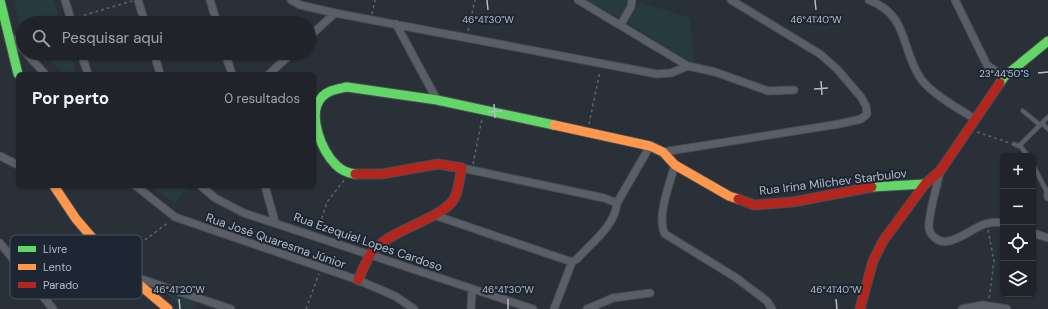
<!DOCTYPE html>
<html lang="pt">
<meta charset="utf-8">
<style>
:root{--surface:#20242a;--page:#282c32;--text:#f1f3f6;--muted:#a2a4a8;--line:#3d4147}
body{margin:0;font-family:"DM Sans",sans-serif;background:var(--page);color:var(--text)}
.controls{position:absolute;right:12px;bottom:12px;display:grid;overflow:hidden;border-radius:6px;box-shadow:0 1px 3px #0004}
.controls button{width:36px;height:36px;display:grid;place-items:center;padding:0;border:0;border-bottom:1px solid var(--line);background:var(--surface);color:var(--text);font:20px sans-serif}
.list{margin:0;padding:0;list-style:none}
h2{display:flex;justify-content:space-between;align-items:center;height:52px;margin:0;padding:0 16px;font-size:17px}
h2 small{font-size:13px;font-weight:400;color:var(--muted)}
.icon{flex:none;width:22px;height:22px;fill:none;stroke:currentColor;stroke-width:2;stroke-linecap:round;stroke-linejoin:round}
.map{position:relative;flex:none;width:1048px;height:309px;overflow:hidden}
.search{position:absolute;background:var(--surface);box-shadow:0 1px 3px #0004;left:16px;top:16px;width:300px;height:44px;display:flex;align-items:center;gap:10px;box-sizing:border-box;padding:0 14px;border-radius:22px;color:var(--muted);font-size:15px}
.panel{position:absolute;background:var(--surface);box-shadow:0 1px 3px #0004;left:16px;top:72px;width:300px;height:116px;border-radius:6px}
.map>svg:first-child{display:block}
.green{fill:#273a3e}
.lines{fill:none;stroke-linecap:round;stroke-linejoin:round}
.lane-casing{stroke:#484c53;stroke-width:5.5}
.street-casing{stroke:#484c53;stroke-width:9}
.fast-casing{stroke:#484c53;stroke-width:11}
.slow-casing{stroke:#484c53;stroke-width:11}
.jam-casing{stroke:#484c53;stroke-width:11}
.path{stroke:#5d636a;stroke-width:1.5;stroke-dasharray:3 3;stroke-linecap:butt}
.lane{stroke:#5a5e66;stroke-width:3.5}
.street{stroke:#5a5e66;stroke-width:7}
.fast{stroke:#63d668;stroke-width:9}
.slow{stroke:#ff974d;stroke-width:9}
.jam{stroke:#b3261e;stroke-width:9}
.ticks{fill:none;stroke:#b4bcc9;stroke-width:1.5}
.labels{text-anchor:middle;stroke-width:4;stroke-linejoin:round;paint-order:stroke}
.street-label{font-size:12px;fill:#b4bcc9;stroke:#1d2633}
.key{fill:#1d2633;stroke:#4a5360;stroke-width:1}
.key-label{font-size:11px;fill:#b4bcc9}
.ticks-label{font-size:10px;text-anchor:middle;fill:#b4bcc9;stroke:#1d2633;stroke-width:4;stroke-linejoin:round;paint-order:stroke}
</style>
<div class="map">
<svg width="1048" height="309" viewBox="0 0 1048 309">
<rect width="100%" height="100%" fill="#2a3038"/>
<path class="green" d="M14,0h40l7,23h-38v6l-4,-7z
M585,0h44c-1,7 -4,15 -11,17z
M640,2l50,16 4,44 -7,-2 -57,-36 -1,-4z
M46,53h24l6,21h-13z
M151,186h35l2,1 -13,16z
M168,292l31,12 -5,2 -2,3h-7l-19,-15z"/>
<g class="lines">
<defs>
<path id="lane" d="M1023,111l17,14
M1042,123l6,6
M1014,144l7,3 7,9
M1019,146l29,-29
M1033,165l14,27"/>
<path id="street" d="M65,0l7,23
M138,0l7,23
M210,0l7,23
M291,0l9,5 35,8 322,61 14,-1 17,-7 27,6 53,19 26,-1
M578,0l110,66
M869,0c41,16 31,49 52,79 11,15 38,30 54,40
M955,0l32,65 17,12
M396,24l41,76
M621,24l10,-17 1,-7
M9,35l14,15
M309,37l26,-24
M26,53l19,21
M81,53l7,21
M154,53l6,21
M225,53l7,21
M269,74l23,-21
M663,152l176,-28 22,-5 6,-5 -1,-8 -5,-9 -24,-28 -17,-15 -89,-54
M0,156l18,9
M675,165c-5,17 -19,53 -10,69l70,43 32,24 5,8
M940,171c-3,17 -10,36 -11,54 -1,10 10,19 20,16 19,-4 32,-23 54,-18
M136,186l39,31 183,63 37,16 19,13
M201,186l14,12 29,15 289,96
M265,186l10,36
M1048,191v6
M617,203l33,-57
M434,215l138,47 5,-3c15,-17 38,-33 40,-56l-13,-5 -142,-30
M1033,233l15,5
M0,243l53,66
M132,276l99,33
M471,309l1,-20
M554,309l18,-47
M587,309l26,-11 37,-5
M962,309l21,-4 24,4"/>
<path id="fast" d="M0,0l18,74
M1000,83l4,-6 44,-36
M355,174c-7,-1 -14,-4 -19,-9 -14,-14 -30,-51 -14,-68 6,-7 16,-8 25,-10l90,13 117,25
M872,187l53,-3"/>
<path id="slow" d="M554,125l96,21 13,6 12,13 54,31 9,3
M54,186l22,33 38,44 54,46"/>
<path id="jam" d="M355,174h27l56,-10 24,4c-3,10 -3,27 -11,35 -20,20 -65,28 -81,52 -5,8 -8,17 -12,25
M738,199l16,6 39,-3 79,-15
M860,309l13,-48 10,-20 42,-57 15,-13 60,-88"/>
</defs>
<use href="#lane" class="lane-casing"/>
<use href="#street" class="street-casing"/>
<use href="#fast" class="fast-casing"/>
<use href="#slow" class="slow-casing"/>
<use href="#jam" class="jam-casing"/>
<path class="path" d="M372,14l3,-14
M78,17l54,-16
M468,31l7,-31
M589,124l11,-53
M977,132l33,11
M473,164l9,-45
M318,230l9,-28 18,-23
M988,230l6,31 -5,38
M121,258l48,-36
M35,276l49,-35
M306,309l13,-35"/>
<use href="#lane" class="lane"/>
<use href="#street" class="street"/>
<use href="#fast" class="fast"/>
<use href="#slow" class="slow"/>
<use href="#jam" class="jam"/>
</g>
<path class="ticks" d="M487,0l1,10M815,0l1,10M1038,73l10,-1M821,81l1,14M814,89l14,-1M494,104l1,14M488,112l14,-1M179,299l1,10M508,299v10M836,299l1,10"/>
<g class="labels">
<g class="street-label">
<text transform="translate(833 182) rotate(-7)" y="4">Rua Irina Milchev Starbulov</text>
<text transform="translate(276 241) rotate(19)" y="4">Rua José Quaresma Júnior</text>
<text transform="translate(368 242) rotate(19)" y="4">Rua Ezequiel Lopes Cardoso</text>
</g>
</g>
<rect x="10" y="235" width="132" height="64" rx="6" class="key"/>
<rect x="18" y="246" width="18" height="6" fill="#63d668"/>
<rect x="18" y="264" width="18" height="6" fill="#ff974d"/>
<rect x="18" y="282" width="18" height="6" fill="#b3261e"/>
<g class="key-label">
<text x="43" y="253">Livre</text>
<text x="43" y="271">Lento</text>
<text x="43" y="289">Parado</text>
</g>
<g class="ticks-label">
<text x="488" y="23">46°41'30"W</text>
<text x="816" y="23">46°41'40"W</text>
<text x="1004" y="77">23°44'50"S</text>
<text x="179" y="293">46°41'20"W</text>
<text x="508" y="293">46°41'30"W</text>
<text x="836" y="293">46°41'40"W</text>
</g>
</svg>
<div class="controls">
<button>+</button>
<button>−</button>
<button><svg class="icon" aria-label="locate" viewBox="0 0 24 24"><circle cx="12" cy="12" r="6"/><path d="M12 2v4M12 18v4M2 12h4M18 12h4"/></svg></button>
<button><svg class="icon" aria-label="layers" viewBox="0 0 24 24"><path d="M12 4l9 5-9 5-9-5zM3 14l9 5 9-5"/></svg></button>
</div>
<div class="search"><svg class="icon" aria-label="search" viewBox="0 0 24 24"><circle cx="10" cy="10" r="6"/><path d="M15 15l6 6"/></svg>Pesquisar aqui</div>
<section class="panel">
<h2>Por perto<small>0 resultados</small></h2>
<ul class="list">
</ul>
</section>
</div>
